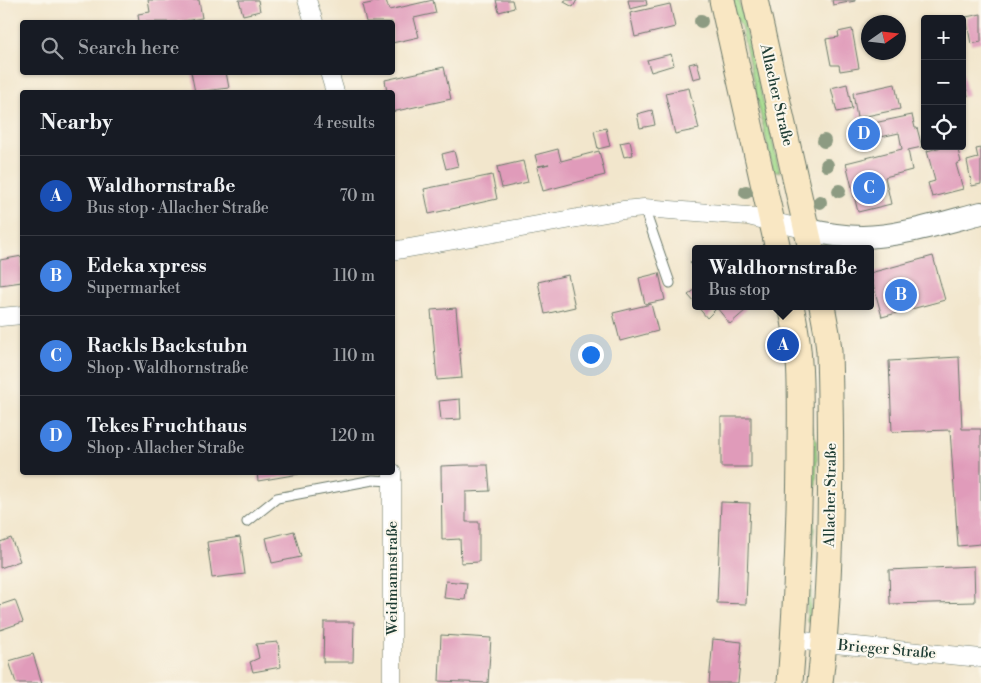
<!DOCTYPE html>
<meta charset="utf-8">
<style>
:root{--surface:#171b24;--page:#20242c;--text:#f1f3f6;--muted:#9ea1a6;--line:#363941;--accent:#b45309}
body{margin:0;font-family:"Libre Bodoni",serif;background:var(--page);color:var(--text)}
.controls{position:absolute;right:15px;top:15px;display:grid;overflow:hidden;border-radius:5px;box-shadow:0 1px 4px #0004}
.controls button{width:45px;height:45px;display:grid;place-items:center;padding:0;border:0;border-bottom:1px solid var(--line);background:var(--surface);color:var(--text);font:25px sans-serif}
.compass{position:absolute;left:861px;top:15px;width:45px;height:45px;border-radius:50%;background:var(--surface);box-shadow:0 1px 4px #0004;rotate:76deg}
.you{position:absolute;left:590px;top:354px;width:18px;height:18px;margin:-12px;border:4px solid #fff;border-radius:50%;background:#1a73e8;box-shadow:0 0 0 8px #1a73e833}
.badge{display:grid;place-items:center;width:32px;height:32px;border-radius:50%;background:var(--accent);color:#fff;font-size:16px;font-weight:700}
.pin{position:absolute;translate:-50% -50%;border:2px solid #fff;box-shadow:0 1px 5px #0006}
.popup{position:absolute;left:692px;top:245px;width:182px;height:65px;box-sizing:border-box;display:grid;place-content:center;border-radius:5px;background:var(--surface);filter:drop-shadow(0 1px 4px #0005);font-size:16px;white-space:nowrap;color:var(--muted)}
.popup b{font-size:19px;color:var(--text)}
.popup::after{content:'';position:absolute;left:50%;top:100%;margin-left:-10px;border:10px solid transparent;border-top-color:var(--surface)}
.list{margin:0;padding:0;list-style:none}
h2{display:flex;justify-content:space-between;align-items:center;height:65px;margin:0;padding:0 20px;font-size:21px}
h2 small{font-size:16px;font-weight:400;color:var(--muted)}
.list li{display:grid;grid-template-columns:32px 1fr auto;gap:15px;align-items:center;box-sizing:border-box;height:80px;padding:0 20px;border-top:1px solid var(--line)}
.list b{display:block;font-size:19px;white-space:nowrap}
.list p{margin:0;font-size:16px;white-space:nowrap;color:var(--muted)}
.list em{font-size:16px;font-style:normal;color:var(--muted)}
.icon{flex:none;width:28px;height:28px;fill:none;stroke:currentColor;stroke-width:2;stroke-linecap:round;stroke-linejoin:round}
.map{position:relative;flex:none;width:981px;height:683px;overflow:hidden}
.search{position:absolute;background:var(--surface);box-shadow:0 1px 4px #0004;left:20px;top:20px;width:375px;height:55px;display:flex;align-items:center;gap:12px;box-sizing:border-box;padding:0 18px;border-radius:5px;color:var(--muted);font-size:19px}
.panel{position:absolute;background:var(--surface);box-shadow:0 1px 4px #0004;left:20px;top:90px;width:375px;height:385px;border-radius:5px}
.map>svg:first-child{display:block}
.green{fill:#a4db8c;stroke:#628c60}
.building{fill:#e09bba}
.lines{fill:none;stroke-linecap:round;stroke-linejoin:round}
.service-casing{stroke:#697869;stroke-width:11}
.minor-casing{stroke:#697869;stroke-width:19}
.tertiary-casing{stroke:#697869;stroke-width:24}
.secondary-casing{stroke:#697869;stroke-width:27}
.service{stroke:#fff;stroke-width:9}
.minor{stroke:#fff;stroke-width:18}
.tertiary{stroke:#fff;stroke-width:22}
.secondary{stroke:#f9e7c3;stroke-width:25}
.tree{fill:#8d9b82}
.labels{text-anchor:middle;stroke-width:4;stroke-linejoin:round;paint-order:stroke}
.street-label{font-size:15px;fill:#1f3d34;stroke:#fbf7ec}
</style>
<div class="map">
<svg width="981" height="683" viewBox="0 0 981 683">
<rect width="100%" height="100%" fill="#fbf7ec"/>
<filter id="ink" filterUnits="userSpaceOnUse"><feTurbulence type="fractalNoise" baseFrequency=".02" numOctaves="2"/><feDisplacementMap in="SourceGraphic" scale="10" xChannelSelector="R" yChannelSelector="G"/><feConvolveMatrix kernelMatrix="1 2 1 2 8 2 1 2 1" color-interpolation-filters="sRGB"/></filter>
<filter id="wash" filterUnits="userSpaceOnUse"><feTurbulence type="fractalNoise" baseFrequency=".0096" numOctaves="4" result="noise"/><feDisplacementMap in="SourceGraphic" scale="20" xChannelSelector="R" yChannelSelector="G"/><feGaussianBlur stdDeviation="1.12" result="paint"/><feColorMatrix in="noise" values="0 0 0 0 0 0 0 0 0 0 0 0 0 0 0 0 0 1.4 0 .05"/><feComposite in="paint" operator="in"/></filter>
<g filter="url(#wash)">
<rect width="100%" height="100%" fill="#f2e6cc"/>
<path class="green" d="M726,0h13l41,172 -7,-1 -32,-145z
M808,419l8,20 1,20 -7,162 -2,2 -1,-1z"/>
<g id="blocks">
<path class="building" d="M148,0h51l3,18 -25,4h-38l-1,-8 12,-2z
M239,0h19l2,11 -17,4z
M386,0l3,10 44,-10 3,13 -22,5 5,19 -27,6v-21h-26l-4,-17z
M496,0h16l2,8 -15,4z
M565,0h12l-4,7 -9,-5z
M628,0h18l1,5 -17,4z
M832,0h23v1l-22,4z
M670,4l5,23 -40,10 -5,-24z
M981,14v28l-10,2 -5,-27z
M852,29l7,39 -19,3 -1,-6h-8l-5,-26 13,-2 -1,-5z
M671,54l3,11 -23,7 -4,-12z
M697,62l4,15 -8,2 -4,-15z
M444,67l7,32 -59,13v-20h-5l-2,-12z
M962,69l6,27 -6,1z
M191,72h35l3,16 -34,4z
M847,84l5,25 -15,3 -6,-24z
M895,84l5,25 -43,9 -4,-25z
M689,88l10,41 -24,5 -10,-41z
M652,110l3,15 -15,3 -3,-14z
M912,115l3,13h2l5,19 -14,3 4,20 -27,7 6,27 -33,8 -12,-49 56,-14 -3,-16 -41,9 -3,-15z
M606,128l4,18 -12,3 -4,-18z
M630,141l3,14 -9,2 -4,-14z
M945,146h12l4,16 -5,2 7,25 -31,8 -4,-14 7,-2 -8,-30z
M981,148v36l-9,2 -5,-25 11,-3 -2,-9z
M558,149l3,12 38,-10 6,24 -62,16 -6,-24 12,-3 -11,2 -3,-11z
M454,151l4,15 -12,3 -4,-15z
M523,161l5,21 -26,6 -5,-21z
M492,175l5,24 -68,15 -5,-25z
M22,256v26l-22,3v-25z
M933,256l12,44 -63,17 -12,-44z
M696,259v10l-6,-6z
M659,273l6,27 -20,4 -6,-26z
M568,275l7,32 -30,7 -7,-32z
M696,289v15l-8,-9z
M651,304l7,27 -38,10 -7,-28z
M697,306h47l2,4 -16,14 -13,-16 -10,10z
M456,308l6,70 -25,2 -6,-70z
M959,357l3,72h19v115l-23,2 -8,-116 -58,2 -3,-71z
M460,399l1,20 -20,1 -2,-19z
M721,417h30v50h-30z
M465,465h23l2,26 -24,1v30h13v40l-18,1 -1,-24 -18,1 -1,-74z
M257,472h42v2l-41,7z
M721,502l29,1 -4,101 -29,-1z
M294,531l7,26 -29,6 -6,-25z
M240,537l5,37 -33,4 -5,-36z
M11,538l9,23 -20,7v-26z
M974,566l1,36 -85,2 -1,-34z
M446,581l21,2 -2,17 -21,-2z
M15,600l8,22 -23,8v-25z
M324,622h30l-1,40h-30z
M441,635l50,3 -3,45 -49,-2z
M713,639l29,3 -4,41h-29z
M278,642l3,25 -28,5 -3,-10 9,-4 -3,-14z
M33,654l9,29h-26l-7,-22z"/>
</g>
</g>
<g filter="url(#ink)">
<use href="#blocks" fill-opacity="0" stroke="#697869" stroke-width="1"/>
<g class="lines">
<defs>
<path id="service" d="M644,208l26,75
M247,522l30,-24 96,-18 19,1"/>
<path id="minor" d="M307,0l7,22
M329,72l6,20
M392,251l231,-41 21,-2 104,8 60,14
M0,317l22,-2
M392,472v211
M793,640l188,18"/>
<path id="tertiary" d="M808,230c18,4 36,7 54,7 36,0 84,-15 119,-24"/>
<path id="secondary" d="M722,0l56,249
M755,0l56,249
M790,683c6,-75 9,-150 10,-225 0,-50 3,-102 -9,-152
M820,683c12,-110 12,-221 9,-332l-2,-18 -5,-27"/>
</defs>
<use href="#service" class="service-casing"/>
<use href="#minor" class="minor-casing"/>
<use href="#tertiary" class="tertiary-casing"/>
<use href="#secondary" class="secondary-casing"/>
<use href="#service" class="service"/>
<use href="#minor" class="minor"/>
<use href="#tertiary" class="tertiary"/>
<use href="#secondary" class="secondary"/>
</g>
<g class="tree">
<circle cx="701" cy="21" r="7"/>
<circle cx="824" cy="141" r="7"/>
<circle cx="827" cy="165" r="7"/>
<circle cx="839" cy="191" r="7"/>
<circle cx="746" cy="192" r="7"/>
<circle cx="820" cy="202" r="7"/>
</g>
</g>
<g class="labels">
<g class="street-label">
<text transform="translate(777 95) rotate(77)" y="5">Allacher Straße</text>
<text transform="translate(830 495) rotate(-89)" y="5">Allacher Straße</text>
<text transform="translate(392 578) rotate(-90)" y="5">Weidmannstraße</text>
<text transform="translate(887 649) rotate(5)" y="5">Brieger Straße</text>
</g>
</g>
</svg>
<div class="controls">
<button>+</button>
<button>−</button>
<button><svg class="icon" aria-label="locate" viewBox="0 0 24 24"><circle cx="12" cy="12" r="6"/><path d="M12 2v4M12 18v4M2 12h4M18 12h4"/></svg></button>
</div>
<svg class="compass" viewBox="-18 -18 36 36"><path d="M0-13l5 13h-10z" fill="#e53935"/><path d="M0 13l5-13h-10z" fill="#9ea1a6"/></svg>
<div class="you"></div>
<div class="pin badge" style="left:783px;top:345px;background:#1a4fb4">A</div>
<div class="popup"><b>Waldhornstraße</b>Bus stop</div>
<div class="pin badge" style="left:901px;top:295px;background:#3f7fe0">B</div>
<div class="pin badge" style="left:869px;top:188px;background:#3f7fe0">C</div>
<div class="pin badge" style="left:864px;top:134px;background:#3f7fe0">D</div>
<div class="search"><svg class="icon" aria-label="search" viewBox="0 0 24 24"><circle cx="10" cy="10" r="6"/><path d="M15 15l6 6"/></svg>Search here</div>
<section class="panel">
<h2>Nearby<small>4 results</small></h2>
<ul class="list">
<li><span class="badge" style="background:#1a4fb4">A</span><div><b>Waldhornstraße</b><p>Bus stop · Allacher Straße</p></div><em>70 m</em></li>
<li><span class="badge" style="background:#3f7fe0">B</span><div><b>Edeka xpress</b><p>Supermarket</p></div><em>110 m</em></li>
<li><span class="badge" style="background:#3f7fe0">C</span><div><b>Rackls Backstubn</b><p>Shop · Waldhornstraße</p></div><em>110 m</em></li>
<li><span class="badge" style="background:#3f7fe0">D</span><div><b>Tekes Fruchthaus</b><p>Shop · Allacher Straße</p></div><em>120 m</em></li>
</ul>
</section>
</div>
